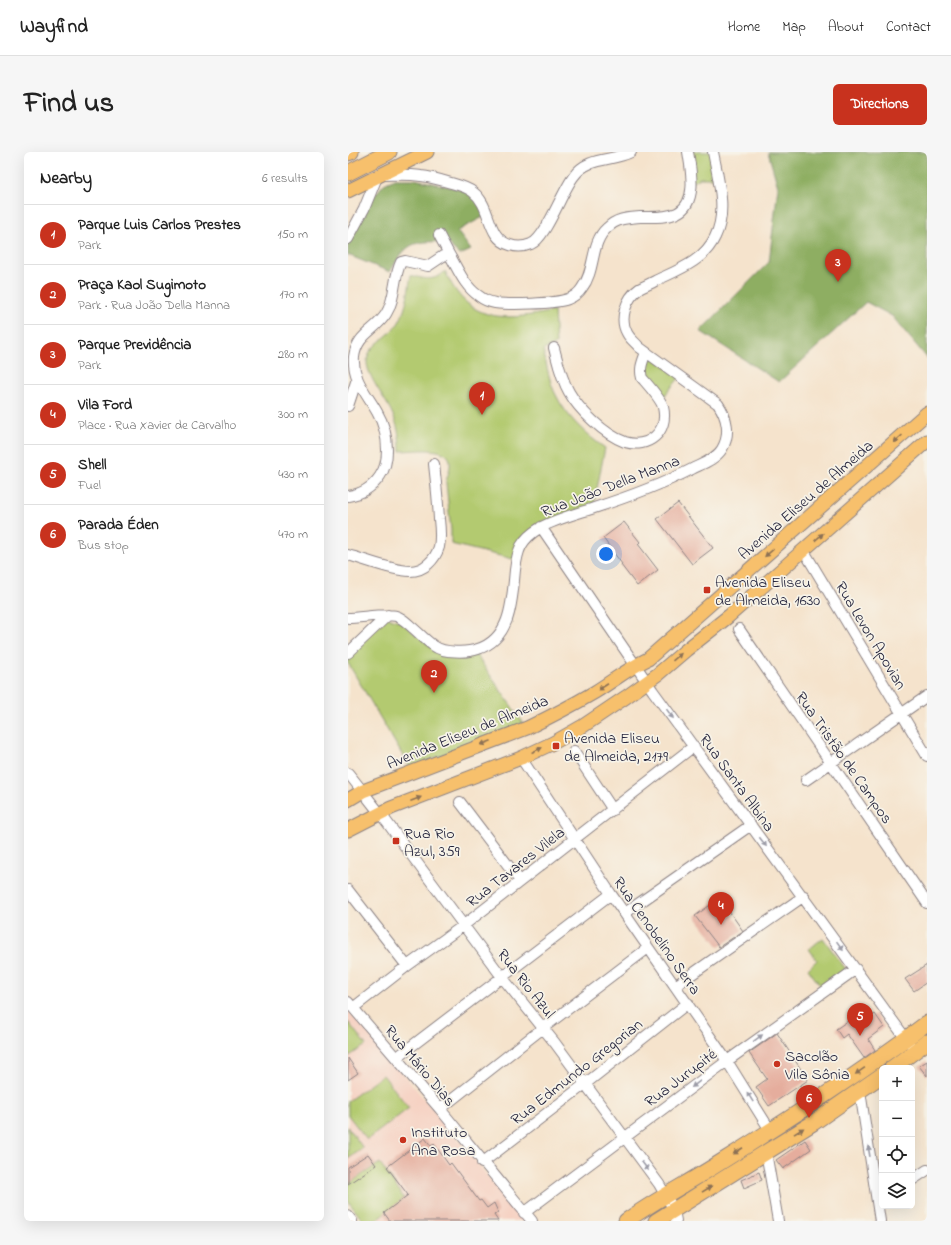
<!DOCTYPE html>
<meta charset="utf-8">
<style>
:root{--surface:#fff;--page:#f6f6f6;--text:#222;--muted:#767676;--line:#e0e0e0;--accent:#c8321e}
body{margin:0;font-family:"Indie Flower",sans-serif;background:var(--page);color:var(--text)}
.controls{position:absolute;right:12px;bottom:12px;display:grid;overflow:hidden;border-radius:6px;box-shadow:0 4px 16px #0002}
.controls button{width:36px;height:36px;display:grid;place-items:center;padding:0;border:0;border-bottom:1px solid var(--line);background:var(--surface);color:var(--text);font:20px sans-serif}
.you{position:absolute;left:258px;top:402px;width:14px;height:14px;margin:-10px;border:3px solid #fff;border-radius:50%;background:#1a73e8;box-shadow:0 0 0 6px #1a73e833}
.badge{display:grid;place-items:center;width:26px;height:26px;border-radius:50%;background:var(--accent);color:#fff;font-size:13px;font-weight:700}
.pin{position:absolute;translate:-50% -33px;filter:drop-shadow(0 1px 2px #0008)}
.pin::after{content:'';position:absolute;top:21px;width:14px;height:12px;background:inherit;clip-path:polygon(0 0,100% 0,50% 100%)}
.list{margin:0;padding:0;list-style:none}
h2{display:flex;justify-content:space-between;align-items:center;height:52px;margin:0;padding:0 16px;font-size:17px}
h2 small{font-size:13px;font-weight:400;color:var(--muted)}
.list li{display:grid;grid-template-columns:26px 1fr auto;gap:12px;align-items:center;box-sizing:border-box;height:60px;padding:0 16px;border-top:1px solid var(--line)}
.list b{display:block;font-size:15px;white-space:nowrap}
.list p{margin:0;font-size:13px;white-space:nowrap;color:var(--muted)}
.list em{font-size:13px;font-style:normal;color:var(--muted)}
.icon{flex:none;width:22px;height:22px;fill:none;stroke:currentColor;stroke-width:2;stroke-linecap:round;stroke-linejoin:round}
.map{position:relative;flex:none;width:579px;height:1069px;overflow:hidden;border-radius:6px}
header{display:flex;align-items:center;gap:24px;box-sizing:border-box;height:56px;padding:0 20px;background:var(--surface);border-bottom:1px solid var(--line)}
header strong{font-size:19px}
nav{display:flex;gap:22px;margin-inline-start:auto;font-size:14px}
.intro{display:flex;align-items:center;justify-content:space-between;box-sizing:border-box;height:96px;padding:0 24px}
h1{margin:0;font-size:28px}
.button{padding:10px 18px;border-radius:6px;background:var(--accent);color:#fff;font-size:14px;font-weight:700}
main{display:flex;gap:24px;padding:0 24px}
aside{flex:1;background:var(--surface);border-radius:6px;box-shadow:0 4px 16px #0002}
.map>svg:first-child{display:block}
.built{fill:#f6d2c3}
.green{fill:#b3ca6f;stroke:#6a7655}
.forest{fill:#8eae62;stroke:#58684e}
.building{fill:#e5ad9d}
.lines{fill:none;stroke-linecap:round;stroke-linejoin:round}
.minor-casing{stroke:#8c8284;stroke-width:12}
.major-casing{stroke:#8c8284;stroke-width:15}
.highway-casing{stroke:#8c8284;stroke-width:17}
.minor{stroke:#fff;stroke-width:10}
.major{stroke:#f7c06c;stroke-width:13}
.highway{stroke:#f7c06c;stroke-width:15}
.oneway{fill:#8c7154}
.oneway2{fill:#9c9ca7}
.poi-dot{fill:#c8321e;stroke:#f7f3e8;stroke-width:1.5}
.labels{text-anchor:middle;stroke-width:3.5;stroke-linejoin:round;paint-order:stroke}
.street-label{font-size:16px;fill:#22223b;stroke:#f7f3e8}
.poi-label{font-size:16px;fill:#22223b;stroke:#f7f3e8;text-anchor:start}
</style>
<header>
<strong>Wayfind</strong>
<nav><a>Home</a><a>Map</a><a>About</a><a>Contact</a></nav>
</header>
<div class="intro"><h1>Find us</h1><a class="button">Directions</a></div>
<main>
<aside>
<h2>Nearby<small>6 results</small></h2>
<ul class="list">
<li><span class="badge">1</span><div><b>Parque Luis Carlos Prestes</b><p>Park</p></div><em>150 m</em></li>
<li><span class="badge">2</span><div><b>Praça Kaol Sugimoto</b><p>Park · Rua João Della Manna</p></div><em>170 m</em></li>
<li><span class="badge">3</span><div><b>Parque Previdência</b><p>Park</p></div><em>280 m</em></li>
<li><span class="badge">4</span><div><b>Vila Ford</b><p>Place · Rua Xavier de Carvalho</p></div><em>300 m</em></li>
<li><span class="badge">5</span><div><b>Shell</b><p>Fuel</p></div><em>430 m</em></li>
<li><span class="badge">6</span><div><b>Parada Éden</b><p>Bus stop</p></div><em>470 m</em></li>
</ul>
</aside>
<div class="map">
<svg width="579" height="1069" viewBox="0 0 579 1069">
<rect width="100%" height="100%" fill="#f7f3e8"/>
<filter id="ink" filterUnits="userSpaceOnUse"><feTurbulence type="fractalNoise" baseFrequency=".025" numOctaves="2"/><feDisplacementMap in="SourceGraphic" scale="8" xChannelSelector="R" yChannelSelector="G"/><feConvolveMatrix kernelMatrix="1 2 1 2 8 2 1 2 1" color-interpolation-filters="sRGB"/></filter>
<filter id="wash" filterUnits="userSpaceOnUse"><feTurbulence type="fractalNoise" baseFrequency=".012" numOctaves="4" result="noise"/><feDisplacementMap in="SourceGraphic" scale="16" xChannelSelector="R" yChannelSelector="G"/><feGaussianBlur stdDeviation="0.9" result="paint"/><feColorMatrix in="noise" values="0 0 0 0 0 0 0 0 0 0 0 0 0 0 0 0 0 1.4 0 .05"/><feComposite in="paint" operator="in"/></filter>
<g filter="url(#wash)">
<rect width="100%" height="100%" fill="#f5e3cc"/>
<path class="built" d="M0,859l38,42 139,168h-162l-15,-20z"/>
<path class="green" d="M340,0h25l5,26h-18l-8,5z
M97,119c23,53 60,50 109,40l2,33 -13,6c4,15 6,32 13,45 10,21 30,40 49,53l-12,61 -55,20 -21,31 -66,-16v-14l-5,-47c1,-7 5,-15 4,-22 -2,-16 -38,-10 -50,-10 0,-13 -2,-26 -8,-38 -6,-14 -26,-38 -25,-52 1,-17 23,-23 32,-39 8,-14 9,-31 12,-47 12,4 24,7 34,-4z
M300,202l32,23 -19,23 -18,-23z
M40,465l13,5 36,30 38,1 48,70 -113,45 -62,-105v-7z
M475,786l24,33 -25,17 -14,-19 9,-9 -8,-11z
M0,870l18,23 -18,12z
M35,923l26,33 -42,32 -19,-25v-14z
M0,975l15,21 -15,11z
M32,1011l24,35 -29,23h-12l-15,-20v-17z"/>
<path class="forest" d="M420,0h159v206l-35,-42 -26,-14 -87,80 -79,-51 69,-69 9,-75z
M47,27h19l45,10 14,5 12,22 -28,15 14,19 -11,5 -14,-13c-34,-1 -39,0 -56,30l-42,-17v-12l26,-47 10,-12z"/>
<g id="blocks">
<path class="building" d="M330,351l35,45 -21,16 -35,-45z
M276,370l16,20 -2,2 20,26 -21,16 -16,-21 1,-1 -19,-26z
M372,746l23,33 -24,16 -24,-31z
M579,813v17l-13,9 -9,-12z
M516,858l5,8 6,-4 9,13 -16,12 7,11 -11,8 -17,-24 -5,4 -6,-9z
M429,881l31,47 -39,26 -13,-19 11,-8 -18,-26z
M0,906l10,15 -10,7z
M579,909v15l-8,-10z
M77,986l6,8 3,-2 15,21 2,-2 28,38 2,-1 6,8 7,-5 4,9 -4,3 4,6h-108l-6,-8 24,-18 -21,-28z
M457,988l6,9 -28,20 -7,-9z
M20,1002l8,11 -28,19v-17z
M411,1020l3,8 -18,8 -3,-8z"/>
</g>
</g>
<g filter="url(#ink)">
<use href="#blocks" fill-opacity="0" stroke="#8c8284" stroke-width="1"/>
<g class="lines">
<defs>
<path id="minor" d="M34,23c13,0 26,-1 39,1 10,1 20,4 30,7 7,2 16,4 22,9 19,14 13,46 37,53 6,2 14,2 21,-1 15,-6 31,-53 43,-68 14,-20 38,-14 57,-24
M91,83l10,19
M0,87l16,-30 13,-32
M206,196c4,15 7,30 15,44 10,18 36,43 56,50 23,7 44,-10 38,-35 -2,-8 -15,-22 -21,-29 -3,-10 1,-17 4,-26
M0,254l9,-27
M0,344c14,-2 24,-8 32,-20 5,-7 7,-17 7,-26 0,-13 -3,-26 -10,-38 -10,-18 -25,-33 -23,-55 3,-23 21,-26 32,-43 10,-16 7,-36 15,-52l4,-1 23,5 15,-10 6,-2c9,15 15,32 30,42 5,4 10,6 16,7 15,2 59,1 73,-4 5,-2 11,-6 14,-11 14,-18 8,-45 25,-60 10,-10 20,-10 33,-11 12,0 26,1 37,-4 21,-10 14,-43 11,-61
M193,375l112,164 256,352
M456,399l123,205
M0,403c18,5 45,16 62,16 14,0 25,-11 29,-24 2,-9 1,-19 0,-28 -1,-18 -3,-37 -5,-55
M0,466c12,0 38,-5 48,-2 7,2 12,8 17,12 7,6 13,13 21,18 9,7 33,7 44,3 34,-11 34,-50 37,-79 1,-8 2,-16 6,-24 4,-7 12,-14 19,-18 13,-8 39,-15 54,-20 34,-11 67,-23 98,-39 10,-5 24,-10 30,-20 9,-15 5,-32 -4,-45l-79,-57c-4,-5 -9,-8 -12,-14 -8,-14 -1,-35 12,-44 5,-3 11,-5 16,-8 23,-11 49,-20 60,-44 13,-26 3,-58 -2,-85
M391,477l188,274
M0,501l40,-38
M226,599l39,59
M173,606l90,136 116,167 43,69
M0,621c13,16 25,32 38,48l116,156 53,66 104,141 15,26 2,11
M458,628l121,-84
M112,650l60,79
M0,738l59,76
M277,761l126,-88
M327,834l129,-90
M0,850l92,107 92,112
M5,856l54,-42 57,-41 230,-179
M48,906l215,-164
M512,939l20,130
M92,957l103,-81 105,-80
M418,1000l12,69
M134,1011l103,-79 103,-81
M564,1028l15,-10
M176,1061l203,-152 129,-92
M0,1064l4,5"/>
<path id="major" d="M0,39l79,-39
M0,648l15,-9 164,-63c23,-11 46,-23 68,-36 18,-11 34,-24 53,-33l279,-246
M0,678l43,-22 130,-50 32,-15 30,-17 43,-29 32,-23 28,-24 43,-34 198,-175"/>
<path id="highway" d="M0,1l3,-1
M0,21l41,-21
M544,916l35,-26
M278,1069c31,-22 64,-39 95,-59 70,-44 140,-89 206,-139
M308,1069l157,-98 69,-48"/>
</defs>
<use href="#minor" class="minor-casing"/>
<use href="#major" class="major-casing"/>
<use href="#highway" class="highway-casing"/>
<use href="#minor" class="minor"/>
<use href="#major" class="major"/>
<use href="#highway" class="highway"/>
</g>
<defs><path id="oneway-solid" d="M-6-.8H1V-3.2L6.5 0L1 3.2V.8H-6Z"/></defs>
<g class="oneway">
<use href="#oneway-solid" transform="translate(550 287) rotate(138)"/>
<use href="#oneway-solid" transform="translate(471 385) rotate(-42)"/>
<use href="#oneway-solid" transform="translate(421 401) rotate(139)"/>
<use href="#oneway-solid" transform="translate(329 505) rotate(-41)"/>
<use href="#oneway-solid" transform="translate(255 535) rotate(147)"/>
<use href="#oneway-solid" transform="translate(138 591) rotate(159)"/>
<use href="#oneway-solid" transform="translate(189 598) rotate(-25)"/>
<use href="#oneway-solid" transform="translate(68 647) rotate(-21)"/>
<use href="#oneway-solid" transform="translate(512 919) rotate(145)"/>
<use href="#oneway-solid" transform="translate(451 979) rotate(-32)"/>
<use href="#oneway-solid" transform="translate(390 999) rotate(147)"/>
<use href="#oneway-solid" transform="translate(359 1037) rotate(-32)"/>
</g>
<g class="oneway2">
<use href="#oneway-solid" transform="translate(322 562) rotate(54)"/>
<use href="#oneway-solid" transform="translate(415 690) rotate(53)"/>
<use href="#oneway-solid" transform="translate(492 794) rotate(55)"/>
<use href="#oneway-solid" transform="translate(410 886) rotate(-36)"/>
<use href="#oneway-solid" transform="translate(348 932) rotate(143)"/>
<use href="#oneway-solid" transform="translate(402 945) rotate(-122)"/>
<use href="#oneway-solid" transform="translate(521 999) rotate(-99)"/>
<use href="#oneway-solid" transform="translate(297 1014) rotate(53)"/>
</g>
</g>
<g class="poi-dot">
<rect x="355" y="434" width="8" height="8" rx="2"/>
<rect x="204" y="590" width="8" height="8" rx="2"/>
<rect x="44" y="685" width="8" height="8" rx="2"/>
<circle cx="429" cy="912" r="4"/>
<circle cx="55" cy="988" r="4"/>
</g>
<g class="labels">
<g class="street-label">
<text transform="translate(262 333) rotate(-21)" y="6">Rua João Della Manna</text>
<text transform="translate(457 347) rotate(-41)" y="6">Avenida Eliseu de Almeida</text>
<text transform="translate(524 483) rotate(59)" y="6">Rua Levon Apovian</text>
<text transform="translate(119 579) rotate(-22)" y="6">Avenida Eliseu de Almeida</text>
<text transform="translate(497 605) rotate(55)" y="6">Rua Tristão de Campos</text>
<text transform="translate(390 630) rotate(54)" y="6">Rua Santa Albina</text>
<text transform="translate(167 714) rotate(-38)" y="6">Rua Tavares Vilela</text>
<text transform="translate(310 783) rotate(55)" y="6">Rua Cenobelino Serra</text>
<text transform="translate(179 831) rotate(52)" y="6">Rua Rio Azul</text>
<text transform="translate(73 913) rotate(50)" y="6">Rua Mário Dias</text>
<text transform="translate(228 919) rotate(-38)" y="6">Rua Edmundo Gregorian</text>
<text transform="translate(332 925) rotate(-37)" y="6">Rua Jurupité</text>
</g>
<g class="poi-label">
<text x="367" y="435">Avenida Eliseu<tspan x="367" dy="18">de Almeida, 1630</tspan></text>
<text x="216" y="591">Avenida Eliseu<tspan x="216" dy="18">de Almeida, 2179</tspan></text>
<text x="56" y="686">Rua Rio<tspan x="56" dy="18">Azul, 359</tspan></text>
<text x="437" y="909">Sacolão<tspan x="437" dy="18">Vila Sônia</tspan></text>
<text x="63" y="985">Instituto<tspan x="63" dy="18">Ana Rosa</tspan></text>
</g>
</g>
</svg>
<div class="controls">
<button>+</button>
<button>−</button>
<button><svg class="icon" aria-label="locate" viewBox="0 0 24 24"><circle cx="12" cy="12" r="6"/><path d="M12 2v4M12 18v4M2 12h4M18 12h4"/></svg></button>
<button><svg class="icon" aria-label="layers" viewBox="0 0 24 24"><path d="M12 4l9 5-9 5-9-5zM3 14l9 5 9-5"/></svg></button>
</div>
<div class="you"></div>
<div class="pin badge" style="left:134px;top:263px">1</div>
<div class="pin badge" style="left:86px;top:541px">2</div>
<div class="pin badge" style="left:490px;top:130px">3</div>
<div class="pin badge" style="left:373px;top:773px">4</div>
<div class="pin badge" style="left:512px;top:884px">5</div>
<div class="pin badge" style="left:461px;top:966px">6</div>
</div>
</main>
